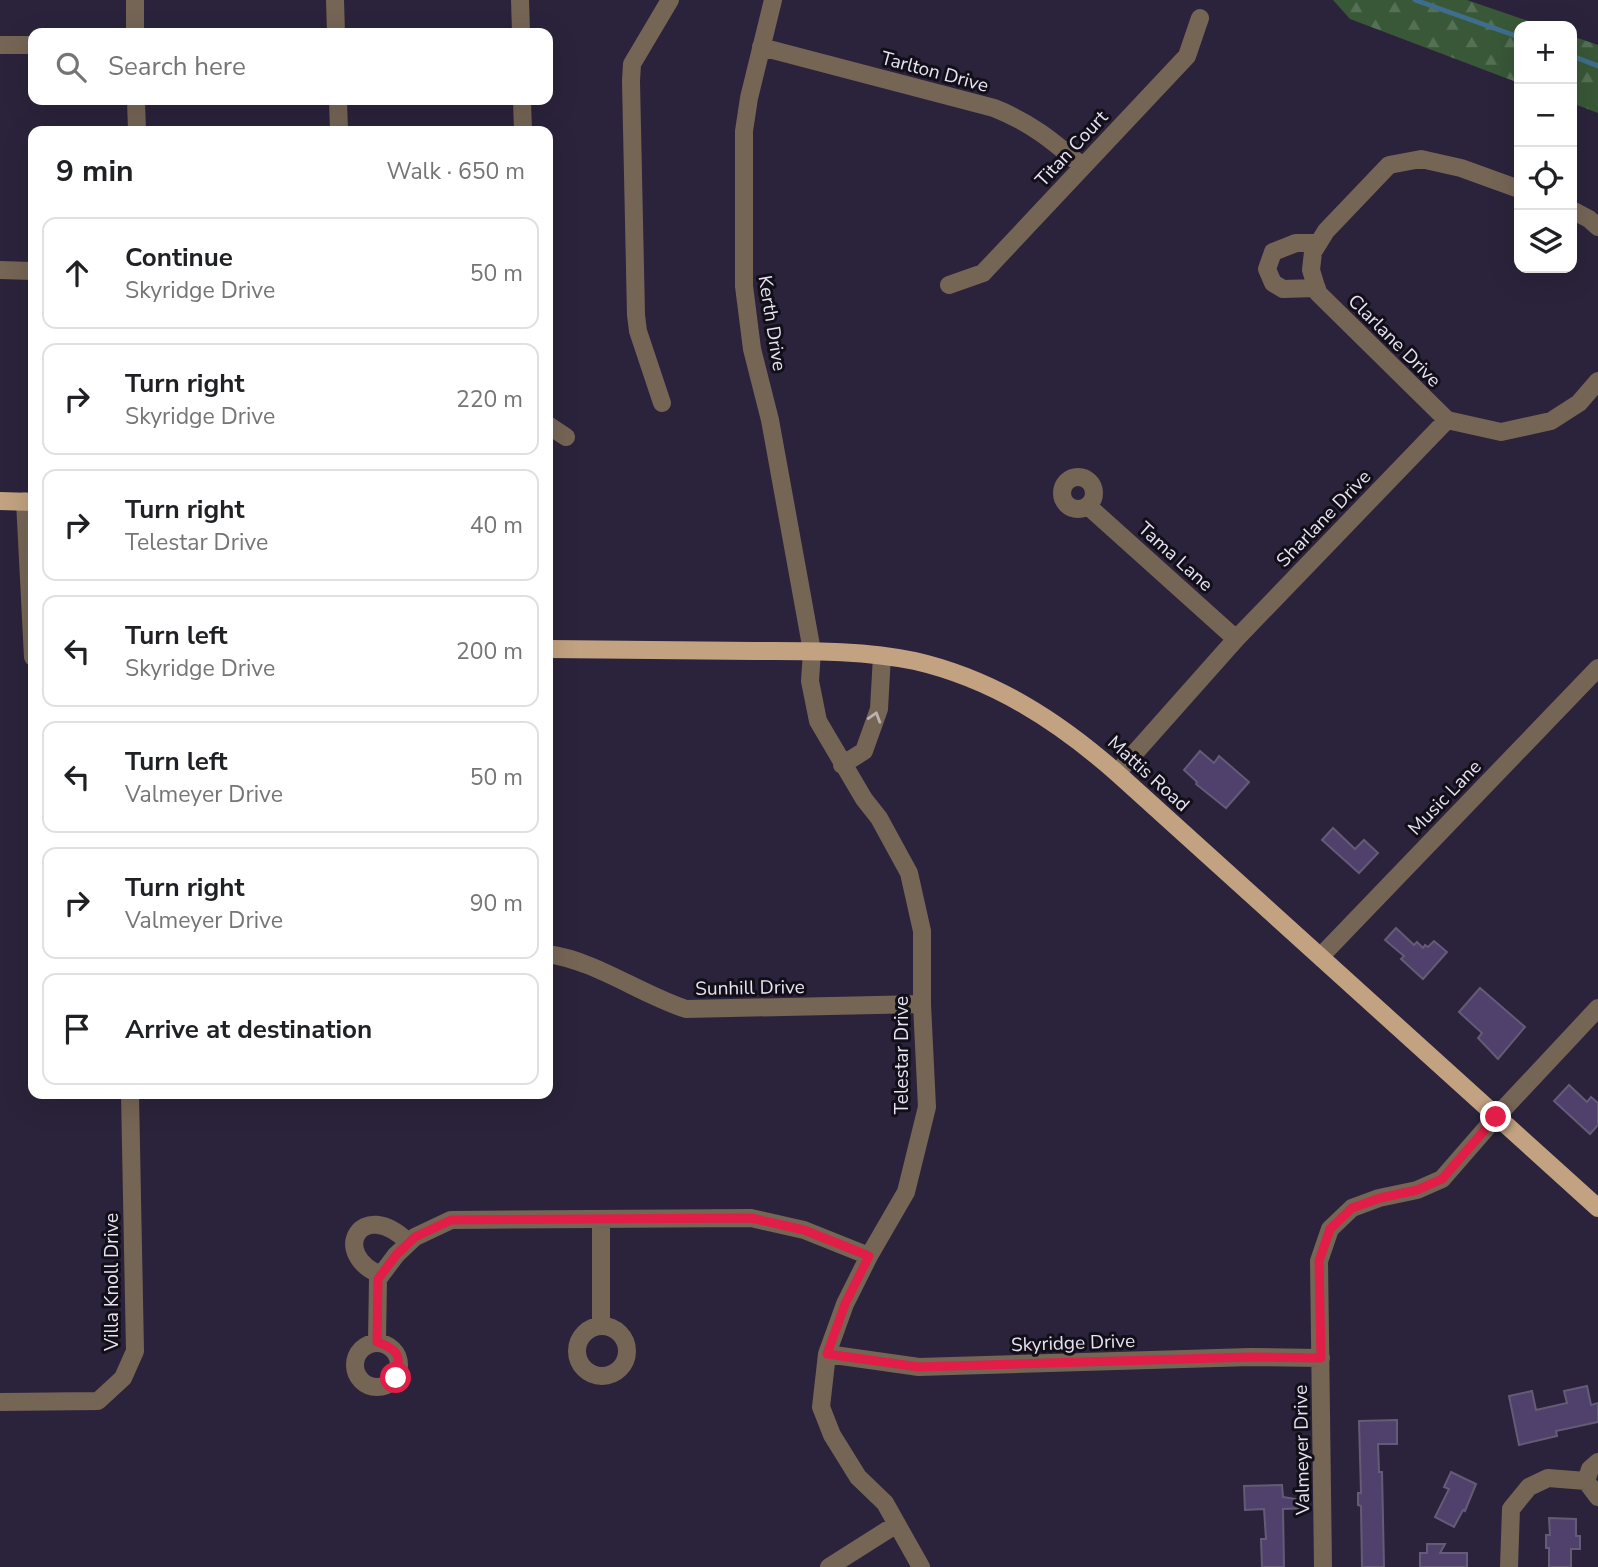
<!DOCTYPE html>
<meta charset="utf-8">
<style>
:root{--surface:#fff;--page:#f6f6f6;--text:#202124;--muted:#757577;--line:#e0e0e0}
body{margin:0;font-family:"Nunito Sans",sans-serif;background:var(--page);color:var(--text)}
.controls{position:absolute;right:21px;top:21px;display:grid;overflow:hidden;border-radius:14px;box-shadow:0 7px 28px #0002}
.controls button{width:63px;height:63px;display:grid;place-items:center;padding:0;border:0;border-bottom:2px solid var(--line);background:var(--surface);color:var(--text);font:35px sans-serif}
.stop{position:absolute;width:21px;height:21px;margin:-16px;border:5px solid #e11d48;border-radius:50%;background:#fff}
.stop.end{background:#e11d48;border-color:#fff;box-shadow:0 2px 7px #0008}
.list{margin:0;padding:0;list-style:none}
h2{display:flex;justify-content:space-between;align-items:center;height:91px;margin:0;padding:0 28px;font-size:30px}
h2 small{font-size:23px;font-weight:400;color:var(--muted)}
.list li{display:grid;grid-template-columns:46px 1fr auto;gap:21px;align-items:center;box-sizing:border-box;height:112px;margin:0 14px 14px;padding:0 14px;border:2px solid var(--line);border-radius:14px}
.list b{display:block;font-size:26px;white-space:nowrap}
.list p{margin:0;font-size:23px;white-space:nowrap;color:var(--muted)}
.list em{font-size:23px;font-style:normal;color:var(--muted)}
.icon{flex:none;width:38px;height:38px;fill:none;stroke:currentColor;stroke-width:2;stroke-linecap:round;stroke-linejoin:round}
.map{position:relative;flex:none;width:1598px;height:1567px;overflow:hidden}
.search{position:absolute;background:var(--surface);box-shadow:0 7px 28px #0002;left:28px;top:28px;width:525px;height:77px;display:flex;align-items:center;gap:18px;box-sizing:border-box;padding:0 24px;border-radius:14px;color:var(--muted);font-size:26px}
.panel{position:absolute;background:var(--surface);box-shadow:0 7px 28px #0002;left:28px;top:126px;width:525px;height:973px;border-radius:14px}
.map>svg:first-child{display:block}
.forest{fill:url(#forest-firs)}
.lines{fill:none;stroke-linecap:round;stroke-linejoin:round}
.stream{stroke:#3f6d8c;stroke-width:5}
.building{fill:#4f416b;stroke:#645b76;stroke-width:2}
.minor{stroke:#756555;stroke-width:18}
.major{stroke:#c2a280;stroke-width:18}
.oneway{stroke:#b9b1b4}
.route{stroke:#e11d48;stroke-width:9}
.labels{text-anchor:middle;stroke-width:6;stroke-linejoin:round;paint-order:stroke}
.street-label{font-size:19px;fill:#e7e3f3;stroke:#120f19}
</style>
<div class="map">
<svg width="1598" height="1567" viewBox="0 0 1598 1567">
<defs>
<pattern id="forest-firs" width="22" height="20" patternUnits="userSpaceOnUse" patternTransform="scale(1.75)"><rect width="22" height="20" fill="#385837"/><path d="M5 1l3.5 6h-7zM16 11l3.5 6h-7z" fill="#557054"/></pattern>
</defs>
<rect width="100%" height="100%" fill="#2b233b"/>
<path class="forest" d="M1333,0h134l76,26h-24v57l-169,-64z
M1572,36l26,9v68l-26,-10z"/>
<g class="lines">
<path class="stream" d="M1415,0l104,37
M1572,56l26,10"/>
</g>
<path class="building" d="M1200,751l14,12 5,-7 30,26 -23,26 -30,-24 1,-2 -13,-12z
M1333,828l22,21 9,-9 14,13 -19,20 -37,-33z
M1396,928l18,17 3,-3 6,6 2,-3 3,2 6,-6 13,11 -24,27 -22,-20 3,-3 -19,-16z
M1480,988l45,39 -27,32 -20,-21 4,-5 -23,-21z
M1569,1085l18,17 4,-5 7,6v22l-8,9 -36,-33z
M1587,1386l4,19 7,-2v19l-42,9 1,5 -38,9 -10,-49 23,-5 4,19 31,-7 -3,-12z
M1397,1420v24h-19l1,28h3l2,95h-22l-1,-61 -3,-1v-12h3l-2,-72z
M1451,1472l25,12 -11,27 -2,-1 -9,17 -19,-10 14,-28 -5,-2z
M1282,1485l1,12 25,4 -1,7 -24,1 1,58h-22l-1,-28h5l-2,-30 -19,1 -1,-24z
M1549,1518l27,1v17h4v13h-9v18h-22v-19h-3v-13h4z
M1427,1544h18l-5,9h27v14h-47v-14h7z"/>
<g class="lines">
<path class="minor" d="M335,0l1,33
M520,0l1,33
M773,0l-24,98 -5,33v155l8,63 18,71 42,231 -2,30 8,40 46,78 15,19 30,55 13,58v73l5,103 -21,85 -37,64 -24,48 -18,50 -6,53 11,28 26,42 27,26 36,64
M135,33v-33
M0,45h33
M761,47l233,61c36,14 59,33 88,58
M136,100l1,31
M338,100l1,31
M522,100l1,31
M1572,210l17,9 9,8
M0,270l33,1
M949,285l34,-12 204,-217 13,-38
M1317,288l-34,1 -10,-6 -6,-14 6,-17 23,-9h23
M662,403l-24,-72 -2,-16 -5,-234 1,-17 38,-64
M1447,420l-129,-127 -7,-23 2,-18 13,-21 63,-66 32,-6 40,9 58,21
M548,425l18,12
M1062 493a16 16 0 1 1 32 0a16 16 0 1 1-32 0Z
M25,501l8,156
M1088,506l148,133
M842,765l22,-14 15,-42 3,-53
M1117,773l119,-134 211,-219 54,12 50,-11 28,-18 19,-22
M548,954c48,7 92,40 138,55l236,-5
M1321,956l277,-288
M381,1275c-52,-21 -20,-79 27,-33
M601,1326v-107
M577 1351a25 25 0 1 1 50 0a25 25 0 1 1-50 0Z
M377,1342l1,-63 18,-24 19,-18 36,-17 300,-2 53,12 65,26
M355 1365a22 22 0 1 1 44 0a22 22 0 1 1-44 0Z
M827,1354l92,13 332,-10 70,1
M0,1402l98,-1 25,-23 12,-27 -5,-257
M1598,1462l-8,7 -4,12 12,16
M829,1567l68,-43
M1323,1567l-4,-306 11,-32 22,-21 27,-10 38,-8 25,-11 54,-62 102,-109
M1509,1567l2,-58 18,-22 19,-9 38,3"/>
<path class="major" d="M0,501l33,1
M548,649c69,1 138,1 207,2 53,0 108,-1 160,10 78,18 143,60 202,112l481,435"/>
</g>
<defs><path id="oneway-chevron" d="M-2-3.5L2.5 0L-2 3.5" fill="none" stroke-width="1.6" stroke-linecap="round" stroke-linejoin="round" transform="scale(1.75)"/></defs>
<use class="oneway" href="#oneway-chevron" transform="translate(875 717) rotate(-73)"/>
<g class="lines">
<path class="route" d="M396,1378c6,-22 2,-29 -19,-36l1,-63 18,-24 19,-18 36,-17 300,-2 53,12 65,26 -24,48 -18,50 92,13 332,-10 70,1 -2,-97 11,-32 22,-21 28,-10 37,-8 25,-11 54,-62"/>
</g>
<g class="labels">
<g class="street-label">
<text transform="translate(935 71) rotate(15)" y="7">Tarlton Drive</text>
<text transform="translate(1071 148) rotate(-47)" y="7">Titan Court</text>
<text transform="translate(773 323) rotate(81)" y="7">Kerth Drive</text>
<text transform="translate(1395 340) rotate(45)" y="7">Clarlane Drive</text>
<text transform="translate(1323 518) rotate(-46)" y="7">Sharlane Drive</text>
<text transform="translate(1176 556) rotate(42)" y="7">Tama Lane</text>
<text transform="translate(1149 773) rotate(42)" y="7">Mattis Road</text>
<text transform="translate(1444 797) rotate(-46)" y="7">Music Lane</text>
<text transform="translate(750 987) rotate(-1)" y="7">Sunhill Drive</text>
<text transform="translate(901 1055) rotate(-90)" y="7">Telestar Drive</text>
<text transform="translate(111 1282) rotate(-90)" y="7">Villa Knoll Drive</text>
<text transform="translate(1073 1342) rotate(-2)" y="7">Skyridge Drive</text>
<text transform="translate(1301 1450) rotate(-91)" y="7">Valmeyer Drive</text>
</g>
</g>
</svg>
<div class="controls">
<button>+</button>
<button>−</button>
<button><svg class="icon" aria-label="locate" viewBox="0 0 24 24"><circle cx="12" cy="12" r="6"/><path d="M12 2v4M12 18v4M2 12h4M18 12h4"/></svg></button>
<button><svg class="icon" aria-label="layers" viewBox="0 0 24 24"><path d="M12 4l9 5-9 5-9-5zM3 14l9 5 9-5"/></svg></button>
</div>
<div class="stop" style="left:396px;top:1378px"></div>
<div class="stop end" style="left:1496px;top:1117px"></div>
<div class="search"><svg class="icon" aria-label="search" viewBox="0 0 24 24"><circle cx="10" cy="10" r="6"/><path d="M15 15l6 6"/></svg>Search here</div>
<section class="panel">
<h2>9 min<small>Walk · 650 m</small></h2>
<ul class="list">
<li><svg class="icon" aria-label="ahead" viewBox="0 0 24 24"><path d="M12 20V5M6 11l6-6 6 6"/></svg><div><b>Continue</b><p>Skyridge Drive</p></div><em>50 m</em></li>
<li><svg class="icon" aria-label="right" viewBox="0 0 24 24"><path d="M7 20v-9h11M14 6l5 5-5 5"/></svg><div><b>Turn right</b><p>Skyridge Drive</p></div><em>220 m</em></li>
<li><svg class="icon" aria-label="right" viewBox="0 0 24 24"><path d="M7 20v-9h11M14 6l5 5-5 5"/></svg><div><b>Turn right</b><p>Telestar Drive</p></div><em>40 m</em></li>
<li><svg class="icon" aria-label="left" viewBox="0 0 24 24"><path d="M17 20v-9H6M10 6l-5 5 5 5"/></svg><div><b>Turn left</b><p>Skyridge Drive</p></div><em>200 m</em></li>
<li><svg class="icon" aria-label="left" viewBox="0 0 24 24"><path d="M17 20v-9H6M10 6l-5 5 5 5"/></svg><div><b>Turn left</b><p>Valmeyer Drive</p></div><em>50 m</em></li>
<li><svg class="icon" aria-label="right" viewBox="0 0 24 24"><path d="M7 20v-9h11M14 6l5 5-5 5"/></svg><div><b>Turn right</b><p>Valmeyer Drive</p></div><em>90 m</em></li>
<li><svg class="icon" aria-label="arrive" viewBox="0 0 24 24"><path d="M6 21V4h12l-3 4 3 4H6"/></svg><div><b>Arrive at destination</b></div></li>
</ul>
</section>
</div>
